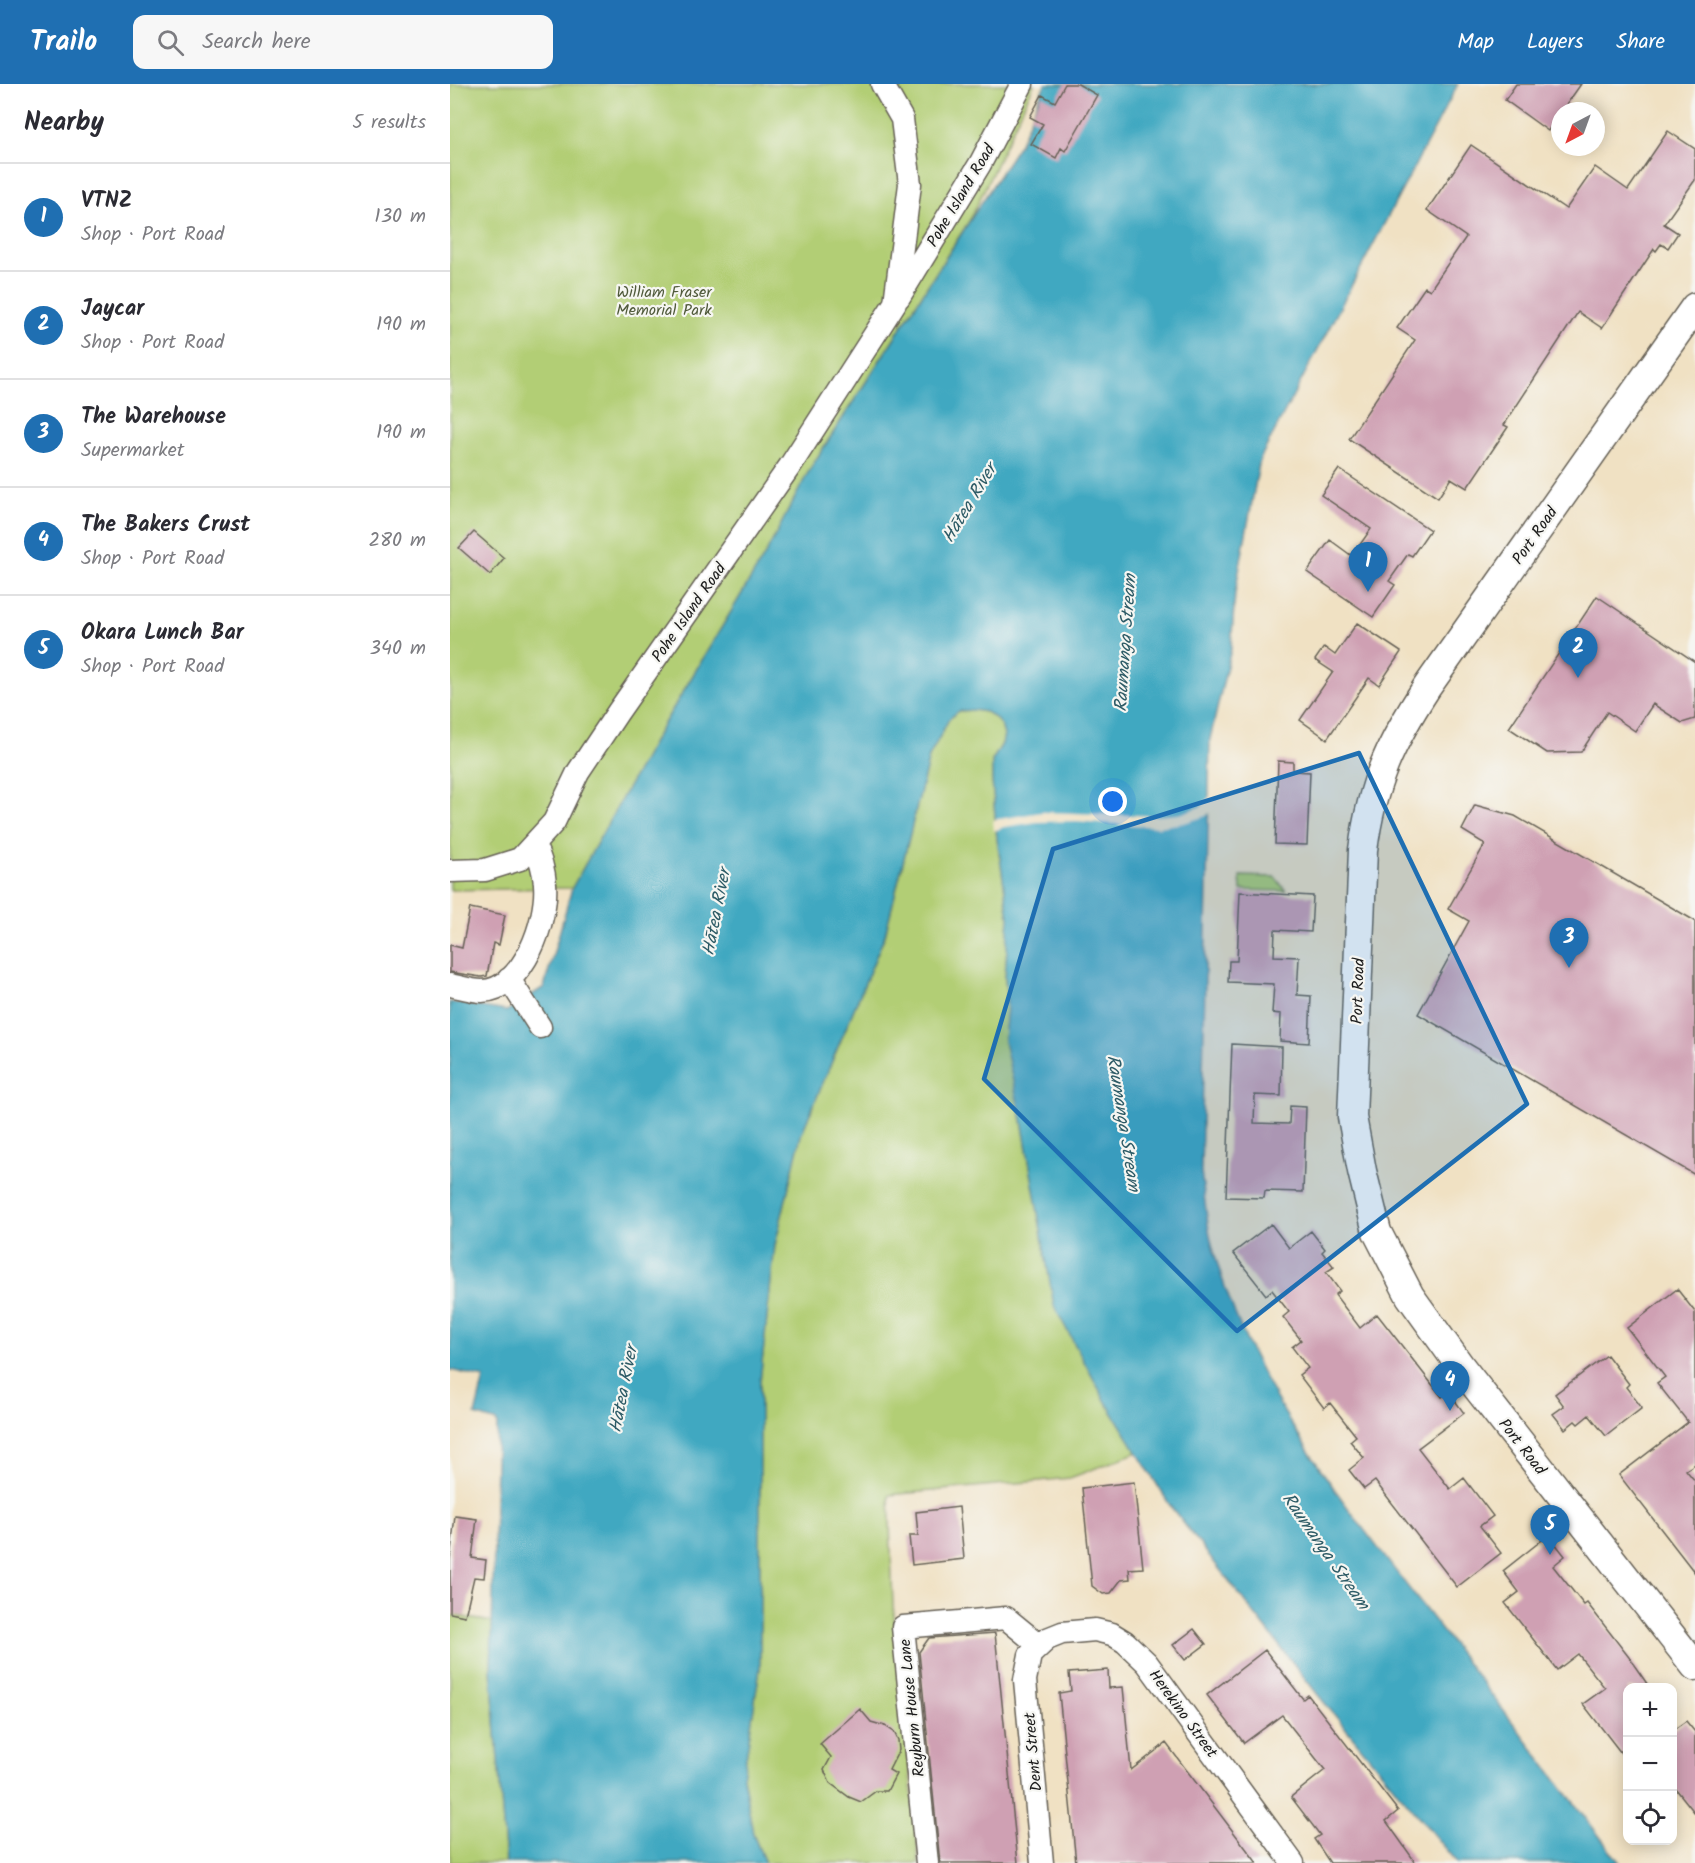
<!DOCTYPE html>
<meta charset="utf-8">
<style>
:root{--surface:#fff;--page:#f7f7f7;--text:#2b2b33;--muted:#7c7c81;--line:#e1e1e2;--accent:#1f6fb2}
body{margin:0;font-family:Kalam,sans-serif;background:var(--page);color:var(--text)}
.controls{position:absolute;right:18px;bottom:18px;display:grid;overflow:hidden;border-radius:12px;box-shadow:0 3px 15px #0003}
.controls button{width:54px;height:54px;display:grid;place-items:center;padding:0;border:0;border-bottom:2px solid var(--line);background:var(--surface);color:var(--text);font:30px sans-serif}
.compass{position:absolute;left:1101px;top:18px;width:54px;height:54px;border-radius:50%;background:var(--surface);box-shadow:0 3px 15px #0003;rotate:221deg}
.you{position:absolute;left:663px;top:718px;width:21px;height:21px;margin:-15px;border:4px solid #fff;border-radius:50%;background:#1a73e8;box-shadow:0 0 0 9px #1a73e833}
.badge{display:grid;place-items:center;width:39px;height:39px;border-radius:50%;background:var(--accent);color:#fff;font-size:20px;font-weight:700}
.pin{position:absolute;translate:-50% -50px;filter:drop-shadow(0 2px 3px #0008)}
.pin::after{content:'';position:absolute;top:32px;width:21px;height:18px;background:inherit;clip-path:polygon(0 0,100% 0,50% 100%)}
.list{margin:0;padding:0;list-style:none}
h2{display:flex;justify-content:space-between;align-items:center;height:78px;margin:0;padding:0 24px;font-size:26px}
h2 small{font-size:20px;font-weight:400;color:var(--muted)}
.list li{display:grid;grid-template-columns:39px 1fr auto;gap:18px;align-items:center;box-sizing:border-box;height:108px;padding:0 24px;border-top:2px solid var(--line)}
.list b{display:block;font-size:22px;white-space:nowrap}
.list p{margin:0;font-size:20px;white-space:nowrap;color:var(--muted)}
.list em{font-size:20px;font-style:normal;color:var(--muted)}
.icon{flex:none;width:33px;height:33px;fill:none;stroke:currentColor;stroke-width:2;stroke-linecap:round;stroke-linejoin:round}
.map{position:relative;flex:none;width:1245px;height:1779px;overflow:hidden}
header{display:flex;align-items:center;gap:36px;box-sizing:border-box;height:84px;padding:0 30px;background:var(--accent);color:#fff}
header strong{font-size:28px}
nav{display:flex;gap:33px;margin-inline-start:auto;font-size:21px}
.search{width:420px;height:54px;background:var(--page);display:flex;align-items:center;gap:15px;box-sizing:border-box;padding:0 21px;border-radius:12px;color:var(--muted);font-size:22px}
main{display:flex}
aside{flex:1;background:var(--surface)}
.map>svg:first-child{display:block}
.green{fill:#b2ce74;stroke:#677548;stroke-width:1.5}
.water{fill:#41a8c1;stroke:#2e626e;stroke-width:1.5}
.pier{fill:#f0e1c3}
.building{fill:#cfa0b3}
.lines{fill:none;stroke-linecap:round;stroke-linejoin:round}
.minor-casing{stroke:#666156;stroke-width:25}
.major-casing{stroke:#666156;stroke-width:31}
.minor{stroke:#fff;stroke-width:22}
.major{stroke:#fff;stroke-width:28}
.marked{fill:#1f6fb2;fill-opacity:0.2;stroke:#1f6fb2;stroke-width:4.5;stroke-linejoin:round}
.labels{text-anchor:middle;stroke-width:4.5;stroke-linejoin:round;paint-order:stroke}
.street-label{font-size:16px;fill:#1c1c1c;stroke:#f6f6f2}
.park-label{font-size:16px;fill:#505a3b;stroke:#f6f6f2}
.water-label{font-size:18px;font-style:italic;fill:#2d5b66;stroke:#f6f6f2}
</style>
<header>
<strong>Trailo</strong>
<div class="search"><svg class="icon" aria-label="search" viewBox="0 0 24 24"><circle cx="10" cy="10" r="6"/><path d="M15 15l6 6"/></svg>Search here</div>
<nav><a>Map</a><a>Layers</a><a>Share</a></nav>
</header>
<main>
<aside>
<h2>Nearby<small>5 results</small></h2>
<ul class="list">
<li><span class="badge">1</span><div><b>VTNZ</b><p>Shop · Port Road</p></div><em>130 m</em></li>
<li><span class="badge">2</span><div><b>Jaycar</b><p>Shop · Port Road</p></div><em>190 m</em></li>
<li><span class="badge">3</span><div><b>The Warehouse</b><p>Supermarket</p></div><em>190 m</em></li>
<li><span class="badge">4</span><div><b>The Bakers Crust</b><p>Shop · Port Road</p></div><em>280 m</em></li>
<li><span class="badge">5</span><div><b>Okara Lunch Bar</b><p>Shop · Port Road</p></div><em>340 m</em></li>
</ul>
</aside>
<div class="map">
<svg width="1245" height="1779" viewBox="0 0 1245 1779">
<rect width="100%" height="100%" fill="#f6f6f2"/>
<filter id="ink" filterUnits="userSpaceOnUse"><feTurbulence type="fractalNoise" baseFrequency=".0167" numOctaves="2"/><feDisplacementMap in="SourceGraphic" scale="12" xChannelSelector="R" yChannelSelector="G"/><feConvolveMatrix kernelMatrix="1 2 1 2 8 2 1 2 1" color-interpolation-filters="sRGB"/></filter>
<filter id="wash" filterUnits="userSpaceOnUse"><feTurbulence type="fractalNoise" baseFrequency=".008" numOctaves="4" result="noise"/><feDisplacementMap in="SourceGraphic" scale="24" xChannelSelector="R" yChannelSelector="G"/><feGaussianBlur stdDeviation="1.35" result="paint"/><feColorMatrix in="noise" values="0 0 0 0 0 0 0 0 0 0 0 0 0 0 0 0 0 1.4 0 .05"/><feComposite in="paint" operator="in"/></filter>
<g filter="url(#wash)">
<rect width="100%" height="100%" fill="#f0e1c3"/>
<path class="green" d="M0,0h584l-63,134 -161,251 -45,86 -109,182 -84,151 -122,2z
M523,626l13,2 8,5 7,8 3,10 -2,9 -10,17v19l5,59 12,78 -4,61 2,31 -3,32 18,79 29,165 55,117 32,50 -68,26 -181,17 4,110 26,258h-154l-12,-29 -10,-57 17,-109v-287l15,-136 26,-110 84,-200 44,-178 20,-38 10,-8z
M790,792l35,1 11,14 -45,-1z
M0,1531l42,7 -1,47 15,194h-56z"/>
<path class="water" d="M595,0h413l-198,375 -25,134 -4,56 -21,90 -9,434c4,23 5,48 11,71 38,149 140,270 231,388 60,77 118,154 177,231h-163l-139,-168 -147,-188 -65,-105 -52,-96 -32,-186 -18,-79 3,-32 -2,-31 4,-61 -12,-78 -5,-59v-19l10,-17 2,-9 -3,-10 -7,-8 -8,-5 -13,-2 -14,1 -10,8 -20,38 -44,178 -84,200 -26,110 -15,136v287l-17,109 10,57 12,29h-259l-15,-194 6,-247 -22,-7 9,-37 -34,-8v-368l57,9 37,-24 28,-99 84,-151 109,-182 45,-86 210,-326z"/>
<path class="pier" d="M762,710v16l-6,6 -22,7 -26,4 -82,-6 -39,1 -33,5 -10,4 -1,-11 49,-8 114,4 24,-2 22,-8z"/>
<g id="blocks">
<path class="building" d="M615,0h13l19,11 -32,56 -4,-3 -5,10 -25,-14 12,-20 -13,-7 12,-22 13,7z
M1066,0h65l-19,27h-2l-12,20 -43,-31z
M1218,47l27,18v31l-31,44 14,9 -10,15 -7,-4 -5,7 -2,-2 -52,79 -24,-16 -74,113 4,2 -41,61 -16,-10 -13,20 -89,-59 66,-99 -18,-12 28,-41 5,3 36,-53 -39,-27 44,-65 95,64 29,-42 33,23z
M889,385l91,61 -18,26 -4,-2 -19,27 6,4 -22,32 -66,-45 23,-32 22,16 19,-27 -50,-34z
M24,448l30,26 -14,17 -31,-27z
M1147,512l98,66v57l-13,4 -29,-19 -18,27 -28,-19 -26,40 -34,1 -38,-25z
M907,539l44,29 -22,33 -10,-7 -42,61 -27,-19 33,-48 -18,-12 9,-13 11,8z
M828,677l15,1v9l17,1 -3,73 -32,-1z
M1025,721l40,11 180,105v254l-277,-161 51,-93 -21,-12 37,-65 -23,-14z
M790,808l73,4 -2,36 -36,-2 -1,26 25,1 -2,38 14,1 -2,47 -29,-2 1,-27 -9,-1 2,-29 -46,-2 1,-21h8z
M20,824l35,7 -6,30 -6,-2 -6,33 -6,1 -31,-5v-27l12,3z
M782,960l50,3 -1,49 -26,-1 -1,28 35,1 1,-18 16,1 -3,85 -38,-1 -1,7 -38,-1z
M821,1140l18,24 22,-17 14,18 -3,3 12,15 -8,5 14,19 -5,4 25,33 17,-14 65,83 6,-6 16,22 -46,35 32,41 14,-11 29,38 -13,10 21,27 -44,34 -82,-106 -11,8 -15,-19 15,-12 -14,-17 6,-5 -26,-33 -6,5 -25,-33 9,-7 -16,-21 9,-7 -18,-23 6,-5 -17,-22 -6,5 -33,-42z
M1227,1205l18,23v152l-9,6 9,11v92l-76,-98 69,-53 -31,-39 8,-6 -38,-49z
M1157,1271l22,29 -3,3 16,21 -36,28 -17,-21 -11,9 -3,-3 -10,8 -12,-15 11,-8 -9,-12z
M684,1398l9,86 -14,1 1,10 -9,1 -10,13 -8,1 -11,-8 -10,-98z
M509,1423l5,52 -52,6 -3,-29h9l-2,-24z
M5,1432l22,3 -5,39 14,2 -2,18 -10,-1 -9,39 -15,-3v-53z
M1092,1456l12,2 11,14 -12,10 31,39 3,-2 48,62h-1l16,23h-22v74l-45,-58 22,-16 -27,-34 -21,16 -52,-67 14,-11 -16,-21z
M744,1545l12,15 -21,16 -12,-15z
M545,1549l23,230h-78l-21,-211 10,-14z
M815,1566l38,49 5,-4 90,116 -12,10 30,42h-86l-16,-24 6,-4 -29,-38 34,-27 -43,-55 -38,28 -37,-48z
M658,1586l1,18 14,-1 8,83 35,-27 91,120h-181l-17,-170 12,-2 -2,-18z
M410,1625l11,13 14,4 9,6 4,8 1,10 -10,20 7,4 -9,17h-11l-15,11 -12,-5 -19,-14 -6,-13 7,-13 -11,-13z
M1236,1637l9,11v81l-23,-29v-53z"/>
</g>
</g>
<g filter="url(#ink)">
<use href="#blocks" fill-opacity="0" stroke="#666156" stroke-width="1.5"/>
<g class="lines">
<defs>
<path id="minor" d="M449,213l81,-133 42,-80
M0,787l35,-1 35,-11 34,-37 24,-50 40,-60 172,-246 105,-163 15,-119 -8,-65 -20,-35
M59,895l31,48
M0,901c10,2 22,6 32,6 42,-1 66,-72 63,-107 -1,-13 -5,-27 -11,-39
M477,1779l-24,-236 103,-9 33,27
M592,1779l-17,-183 5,-25 17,-16 15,-6 33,-3 17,4 13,8 22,21 146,200"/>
<path id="major" d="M1245,223l-268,380c-37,57 -55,95 -64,163l-11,267 10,54 15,61 33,64 51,71 234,299"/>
</defs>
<use href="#minor" class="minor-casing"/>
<use href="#major" class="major-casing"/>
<use href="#minor" class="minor"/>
<use href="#major" class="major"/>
</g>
</g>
<path class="marked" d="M909,669l168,351 -290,227 -253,-252 69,-230z"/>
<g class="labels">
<g class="street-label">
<text transform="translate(510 111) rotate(-59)" y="6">Pohe Island Road</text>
<text transform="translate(1084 451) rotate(-55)" y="6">Port Road</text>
<text transform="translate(238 528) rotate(-55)" y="6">Pohe Island Road</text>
<text transform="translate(907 907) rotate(-88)" y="6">Port Road</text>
<text transform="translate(1073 1362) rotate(52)" y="6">Port Road</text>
<text transform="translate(461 1624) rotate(-96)" y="6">Reyburn House Lane</text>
<text transform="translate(734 1629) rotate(54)" y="6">Herekino Street</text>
<text transform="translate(582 1668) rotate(-95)" y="6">Dent Street</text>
</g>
<g class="park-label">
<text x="214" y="213">William Fraser<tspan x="214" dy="18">Memorial Park</tspan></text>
</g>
<g class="water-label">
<text transform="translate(519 419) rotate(-59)" y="6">Hātea River</text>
<text transform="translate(675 559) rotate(-86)" y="6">Raumanga Stream</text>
<text transform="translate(266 828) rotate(-79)" y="6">Hātea River</text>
<text transform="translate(674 1039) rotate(81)" y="6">Raumanga Stream</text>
<text transform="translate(173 1305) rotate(-79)" y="6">Hātea River</text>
<text transform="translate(876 1467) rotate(55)" y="6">Raumanga Stream</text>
</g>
</g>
</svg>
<div class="controls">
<button>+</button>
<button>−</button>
<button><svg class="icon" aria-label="locate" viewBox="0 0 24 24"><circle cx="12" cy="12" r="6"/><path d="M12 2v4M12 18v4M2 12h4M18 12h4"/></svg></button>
</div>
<svg class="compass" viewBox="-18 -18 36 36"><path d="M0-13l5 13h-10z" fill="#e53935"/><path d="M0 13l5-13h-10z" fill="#7c7c81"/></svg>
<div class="you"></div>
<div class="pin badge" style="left:918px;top:508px">1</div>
<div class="pin badge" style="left:1128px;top:594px">2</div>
<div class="pin badge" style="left:1119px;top:884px">3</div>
<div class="pin badge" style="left:1000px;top:1327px">4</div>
<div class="pin badge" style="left:1100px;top:1471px">5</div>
</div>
</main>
